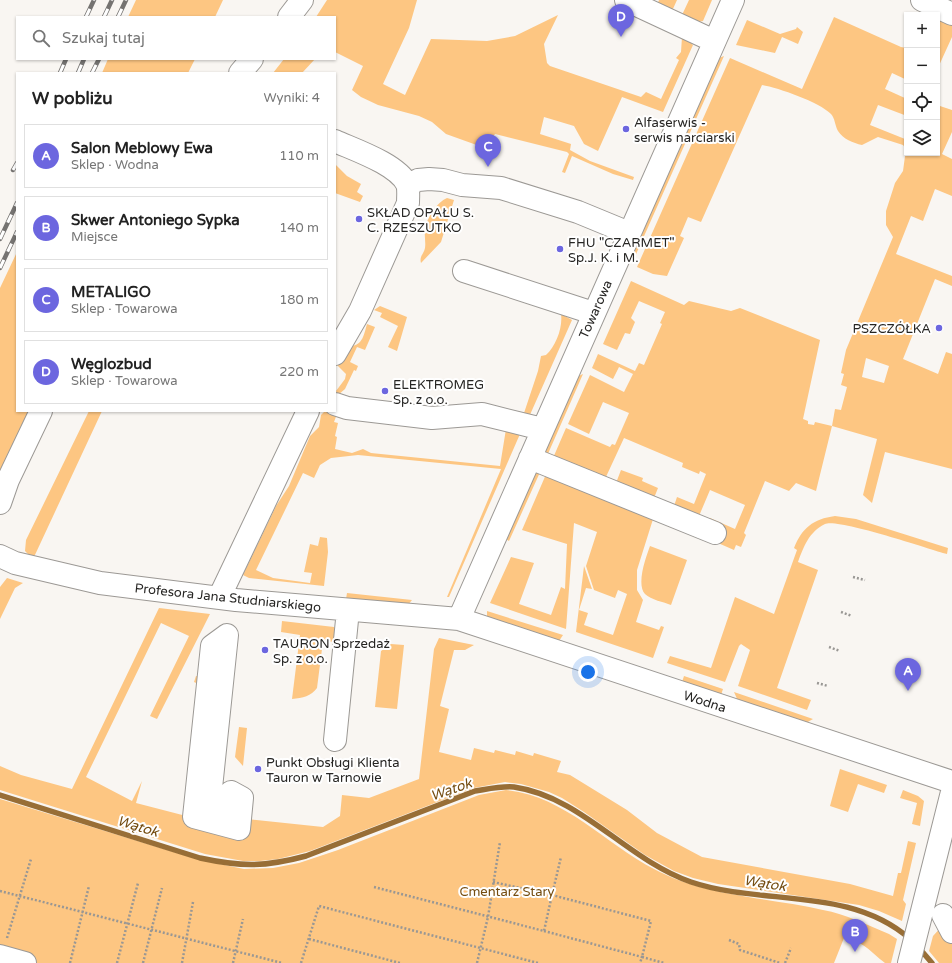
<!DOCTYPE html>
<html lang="pl">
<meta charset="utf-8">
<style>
:root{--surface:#fff;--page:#f6f6f6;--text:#222;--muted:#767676;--line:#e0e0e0;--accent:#6c66df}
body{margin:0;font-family:"Varela Round",sans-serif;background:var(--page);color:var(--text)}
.controls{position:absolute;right:12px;top:12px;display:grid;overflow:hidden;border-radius:0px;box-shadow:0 1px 3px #0004}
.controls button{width:36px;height:36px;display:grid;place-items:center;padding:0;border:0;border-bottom:1px solid var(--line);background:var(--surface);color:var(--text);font:20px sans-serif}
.you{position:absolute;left:588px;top:672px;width:14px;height:14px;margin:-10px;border:3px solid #fff;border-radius:50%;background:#1a73e8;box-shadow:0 0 0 6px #1a73e833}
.badge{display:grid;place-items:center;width:26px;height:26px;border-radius:50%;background:var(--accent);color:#fff;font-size:13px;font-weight:700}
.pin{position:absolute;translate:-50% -33px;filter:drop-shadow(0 1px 2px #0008)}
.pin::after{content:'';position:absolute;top:21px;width:14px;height:12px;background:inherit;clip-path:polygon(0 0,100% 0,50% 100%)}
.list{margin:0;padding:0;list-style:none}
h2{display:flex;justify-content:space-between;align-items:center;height:52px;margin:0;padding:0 16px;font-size:17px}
h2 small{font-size:13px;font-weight:400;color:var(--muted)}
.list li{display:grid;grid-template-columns:26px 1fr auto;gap:12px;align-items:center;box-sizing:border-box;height:64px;margin:0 8px 8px;padding:0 8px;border:1px solid var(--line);border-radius:0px}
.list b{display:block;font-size:15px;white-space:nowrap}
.list p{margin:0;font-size:13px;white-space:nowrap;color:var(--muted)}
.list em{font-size:13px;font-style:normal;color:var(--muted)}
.icon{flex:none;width:22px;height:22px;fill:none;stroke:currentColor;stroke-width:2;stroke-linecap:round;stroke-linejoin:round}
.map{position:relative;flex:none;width:952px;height:963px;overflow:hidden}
.search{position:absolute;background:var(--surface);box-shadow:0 1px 3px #0004;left:16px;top:16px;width:320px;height:44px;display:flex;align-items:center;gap:10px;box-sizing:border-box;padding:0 14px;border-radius:0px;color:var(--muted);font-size:15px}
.panel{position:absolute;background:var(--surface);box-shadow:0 1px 3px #0004;left:16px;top:72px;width:320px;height:340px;border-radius:0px}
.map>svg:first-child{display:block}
.green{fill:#fdc682;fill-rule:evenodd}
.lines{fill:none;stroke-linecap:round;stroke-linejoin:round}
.stream{stroke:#986e36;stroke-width:5.5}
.minor-casing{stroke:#9c9995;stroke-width:24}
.path{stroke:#999794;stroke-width:2.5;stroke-dasharray:2 2;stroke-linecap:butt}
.minor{stroke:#fff;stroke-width:22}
.rail-casing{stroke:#757371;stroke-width:4.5}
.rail{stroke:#fff;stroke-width:3;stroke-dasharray:9;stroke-linecap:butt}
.poi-dot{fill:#6c66df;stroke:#fff;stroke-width:1.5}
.labels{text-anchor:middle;stroke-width:4;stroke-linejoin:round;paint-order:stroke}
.poi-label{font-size:13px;fill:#262523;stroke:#fff;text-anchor:start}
.street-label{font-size:13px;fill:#262523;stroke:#fff}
.park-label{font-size:13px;fill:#754d10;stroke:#fff}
.water-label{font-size:14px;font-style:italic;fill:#754d11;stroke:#fff}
</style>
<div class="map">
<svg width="952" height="963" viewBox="0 0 952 963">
<rect width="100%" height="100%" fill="#f9f6f2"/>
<path class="green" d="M136,0h87l-8,17h-87z
M327,0h90l-8,28 -26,56 22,11 26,-56 56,2 28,-5 43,-21 -14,29 3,19 3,3 91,31 5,-5 15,7 18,-39 -3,-2 5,-6 1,-15h2l9,8 -30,67 -41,-15 -24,54 -14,-7 -10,-18 -30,-9 -4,17 31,10 -1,6 20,11 44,16 -1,3 -20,-6 -41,-18 -7,17 -3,-1 7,-18 -2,-2 -72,-18 -10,14 -39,-14 -14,-12 -13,-6 -41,-11 -17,-8 -9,-7 11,-24 -28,-14v-35h-19z
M659,0h18l-5,11 -15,-6z
M689,0h23l-9,21 -5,1 -16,-7z
M834,17l67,30 6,1v32l-15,-7 -7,16 22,10v17l-29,-11 -8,20 35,14 2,-4v18h30v-48l15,5v22l-10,22 10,5v37l-17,-7 -12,32 -12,-5 -15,38 56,22v10l-17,-7 -32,80 35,15 8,-22 6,2v115l-67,-17 -13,51 -9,-8 14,-56 -45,-13 -16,65 -20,-8 -7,8 -24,-10 -21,52 2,2 -5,12 -5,-2 -2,5 -16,-7 5,-17 -14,-6 1,-2 25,11 10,-24 -35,-15 -11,26 -25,-10 3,-9 17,7 12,-30 -6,-3 -1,3 -17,-7 1,-4 -59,-25 -19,41 -52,-21 13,-30 44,19 2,-3 3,1 14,-32 -26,-11 -14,32 -21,-10 22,-49 34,17 9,-18 -14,-7 -6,12 -21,-11 6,-14 37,17 4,-8 5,2 18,-41 -2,-1 5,-11 -26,-11 -8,17 4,4 -5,12 -5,-1 -8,17 -14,-6 28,-63 53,24 5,-4 42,10 9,-3 80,32 -17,79 5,2v3l6,1 1,-3 17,4 3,-17 6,1 6,-23 -6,-2 3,-11 -3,-1 5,-23 47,-113 -7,-12v-14l9,-28 8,-12 3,-22 -3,-4 -25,-8 -16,8c-9,-2 -19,-6 -24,-14 -3,-5 -3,-13 -7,-17 -12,-12 -52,-26 -69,-29l-61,137 -13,-5 -8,19 4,2 -17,38 -14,-2 -16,-7 93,-209 72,31zM866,358l23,8 -5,17 -22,-6z
M937,18l15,7v12l-15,33z
M747,20l33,14 16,-5 1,-2 6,5 -5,12 -16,-7 -7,16 -39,-8z
M724,56l-91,205 -3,-5 89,-198z
M108,59h87l-7,14h-86z
M284,59h31l-13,14h-29z
M335,164l12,12 14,8 -4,8 6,4 -3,6 -25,-9z
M447,198l7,2 -13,42 -20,21c-2,-7 3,-9 4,-15 1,-6 -1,-13 0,-19 2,-11 12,-27 22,-31z
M17,252v159h14l-31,65v-188z
M380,306l27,11 -10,34 -9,-4 10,-21 -18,-9 2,-4 -8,-3z
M561,314l11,6 -43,97 -6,-1 15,-45 3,-15 5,-1c10,-9 17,-28 15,-41z
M367,324l8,3 -10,23 -8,-3 -7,15 8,4 -2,5 -2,-1 -9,19 -7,6 -2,-4 9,-12 1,-5 -10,-10 15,-18c12,-1 13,-12 16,-22z
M583,374l-36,82 -5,-3 32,-75z
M89,411h13l-68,146h-3l-6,-6 1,-11z
M325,411h7l5,3 -3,8 4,1 -3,13 2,1 -2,12 17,4 11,-4 8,4 129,13 6,-37 14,5 -71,163h-2l54,-128 -143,-14 -27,3 -11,7 -6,13 -11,-5 -47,97 17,8 37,5 2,-10 -8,-1 6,-28 8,2 2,-9 7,1 1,14 -4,34 -75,-8 -6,-3 33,-69 13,-20 21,-50 9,-9 2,-12z
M541,470l-32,71 -5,-3 30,-67z
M621,470l22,8 -1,3 16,7 -4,10 -38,-15z
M547,472l107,44 -17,54v20l6,10 -7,22 23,8 2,-4 3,1 -11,31 -77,-26 8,-66 8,23 -6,-1 -7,22 9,3 -4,12 29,10 14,-41 -9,-4 -3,8 -21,-8 -8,-24 11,-34 -23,-9 -8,106 -76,-26 21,-46 23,6 -15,41 32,11 10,-28 4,2 2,-45 -45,-14z
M835,516l21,3 92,29 -1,6c-19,-5 -109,-36 -122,-30 -16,8 -21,22 -27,38l20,8 -41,118 34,12 -4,10 -69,-24 12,-36 -9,-6 -2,2 -14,36 -58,-19 3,-7 41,12 24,-71 39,17 23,-64 -3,-2c8,-20 19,-29 41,-32z
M650,546l37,14 -16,45c-7,-3 -20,-5 -26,-11 -9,-10 1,-37 5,-48z
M7,578l16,5 -8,5 -15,31v-32z
M347,593l65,7 -5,6 -61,-7z
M159,608l51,6 -53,105 -7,-3 39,-80 -28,-13 -75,154 46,24 10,-20 -6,22 54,14 15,-130 -11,-5 2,-6 13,1 -15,140 53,2 76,8 17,-11 2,-21 27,3 50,-19 15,-130 5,-11 35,7 -9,5h-11l-14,56 9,3 -10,43 32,8 3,-12 20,5 1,-3 20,5 1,-4 17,5 1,-3 27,8 -4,11 13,3 57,35 30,23 45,24 148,27 43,12 5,-23h3l7,-32 8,2 -13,57 3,4 -4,17 -23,-10 -20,-6 -141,-21 -25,-6 -19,-7 -29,-16 -61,-43 -22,-14 -13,-6 -28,-8 -16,-2 -31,6 -164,63 -32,8 -18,2h-17l-38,-7 -205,-64v-24l21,9 51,14z
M487,611l76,24 -4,6 -72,-23z
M282,621l52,6 4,7 -4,8 -11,-1 -6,47c-6,8 -14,10 -25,11l8,-64 -19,-3z
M391,644l13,1 -7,64 -22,-2 6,-56z
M684,676l39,13 -2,6 -39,-13z
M734,692l79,27 -7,4 -68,-22z
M239,727l8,1 -4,38 -8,-9z
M840,769l47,16 -3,8 -26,-9 -10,28 -18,-6z
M506,790c59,6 98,53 148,79 52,28 113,28 169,41 23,4 44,15 66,24l8,5 -6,24h-6c-13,-10 -23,-23 -41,-25l-10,25h-834v-164l200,61 44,9 29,-1 26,-5 39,-13 141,-55z
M903,790l15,6 6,5 -4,25 -8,-2 5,-21 -17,-5z
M944,924l8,18v21h-13l-10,-12 4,-15z"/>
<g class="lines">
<path class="stream" d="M0,795l200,63c42,9 65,9 106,-2l169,-65c13,-2 26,-5 39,-4 68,10 113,73 177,95 71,24 159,4 219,57
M919,948l13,15"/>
<defs>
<path id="minor" d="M626,0l88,41
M922,0l30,14
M289,17l13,-17
M240,73l12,-14
M335,141c20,9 62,23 72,43 2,5 1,13 1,19l-48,108 -25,43
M408,185l10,-5 11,-1 14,1 19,5 39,3 77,24 51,21
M464,271l129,42
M335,404l12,4 85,10 50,-4 60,15
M530,458l185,75
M0,503l8,-23 33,-69
M0,556l15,7 85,20 136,17 223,19 493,163
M219,598l89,-187
M459,619l274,-619
M227,635l-18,172 20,2 2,-17 11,6 -3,31 -45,-12 18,-171z
M335,740l13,-130
M943,915l9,17
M0,956l25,7
M909,963l43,-171"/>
</defs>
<use href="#minor" class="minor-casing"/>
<path class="path" d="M853,577l12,3
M841,612l11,4
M829,647l11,4
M817,683l11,3
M493,882l59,13 9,-38
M374,887l170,44 8,-36 99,26 -9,36 22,6
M0,891l282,72
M544,931l98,26 -2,6
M7,938l24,-79
M309,939l91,24
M729,940l10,4 1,6 40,13
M70,963l19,-77
M117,963l21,-80
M143,963l19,-75
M182,963l11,-61
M233,963l10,-44
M301,963l18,-57 219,57
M477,963l11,-46 12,-75
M785,963l6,-15"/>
<use href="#minor" class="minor"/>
<defs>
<path id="rail" d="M86,17l8,-17
M104,17l8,-17
M118,17l8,-17
M60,73l6,-14
M78,73l6,-14
M92,73l7,-14
M13,170l4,-7
M0,239l17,-36
M0,268l17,-36"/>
</defs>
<use href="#rail" class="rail-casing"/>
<use href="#rail" class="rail"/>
</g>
<g class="poi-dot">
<circle cx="626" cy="129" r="4"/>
<circle cx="359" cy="219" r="4"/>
<circle cx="560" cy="249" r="4"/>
<circle cx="939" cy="328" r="4"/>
<circle cx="385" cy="391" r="4"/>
<circle cx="265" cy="650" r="4"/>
<circle cx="258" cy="769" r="4"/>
</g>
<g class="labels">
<g class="poi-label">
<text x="634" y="127">Alfaserwis -<tspan x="634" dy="15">serwis narciarski</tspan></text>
<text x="367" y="217">SKŁAD OPAŁU S.<tspan x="367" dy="15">C. RZESZUTKO</tspan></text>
<text x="568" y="247">FHU "CZARMET"<tspan x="568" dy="15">Sp.J. K. i M.</tspan></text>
<text x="931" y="333" text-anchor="end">PSZCZÓŁKA</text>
<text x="393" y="389">ELEKTROMEG<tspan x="393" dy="15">Sp. z o.o.</tspan></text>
<text x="273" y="648">TAURON Sprzedaż<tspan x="273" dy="15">Sp. z o.o.</tspan></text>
<text x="266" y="767">Punkt Obsługi Klienta<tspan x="266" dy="15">Tauron w Tarnowie</tspan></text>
</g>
<g class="street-label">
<text transform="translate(595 309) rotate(-66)" y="5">Towarowa</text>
<text transform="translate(228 597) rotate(6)" y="5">Profesora Jana Studniarskiego</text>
<text transform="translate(705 701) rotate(18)" y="5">Wodna</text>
</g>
<g class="park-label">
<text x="507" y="896">Cmentarz Stary</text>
</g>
<g class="water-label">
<text transform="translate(451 789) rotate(-19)" y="5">Wątok</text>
<text transform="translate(138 826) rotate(17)" y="5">Wątok</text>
<text transform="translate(765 883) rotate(9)" y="5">Wątok</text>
</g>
</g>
</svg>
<div class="controls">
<button>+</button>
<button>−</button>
<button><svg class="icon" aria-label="locate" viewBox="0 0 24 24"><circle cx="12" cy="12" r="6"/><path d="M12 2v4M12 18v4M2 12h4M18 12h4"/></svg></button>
<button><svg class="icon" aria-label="layers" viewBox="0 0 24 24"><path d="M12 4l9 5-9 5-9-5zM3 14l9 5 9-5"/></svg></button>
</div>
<div class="you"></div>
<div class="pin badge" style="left:908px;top:691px">A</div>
<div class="pin badge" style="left:855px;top:952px">B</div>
<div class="pin badge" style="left:488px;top:167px">C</div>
<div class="pin badge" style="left:621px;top:37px">D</div>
<div class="search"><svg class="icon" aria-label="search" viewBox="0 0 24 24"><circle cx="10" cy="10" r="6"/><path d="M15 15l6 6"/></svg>Szukaj tutaj</div>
<section class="panel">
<h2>W pobliżu<small>Wyniki: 4</small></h2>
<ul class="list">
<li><span class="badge">A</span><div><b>Salon Meblowy Ewa</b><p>Sklep · Wodna</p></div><em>110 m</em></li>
<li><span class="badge">B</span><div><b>Skwer Antoniego Sypka</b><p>Miejsce</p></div><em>140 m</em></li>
<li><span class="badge">C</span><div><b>METALIGO</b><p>Sklep · Towarowa</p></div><em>180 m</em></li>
<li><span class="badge">D</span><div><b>Węglozbud</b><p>Sklep · Towarowa</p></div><em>220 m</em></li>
</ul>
</section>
</div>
